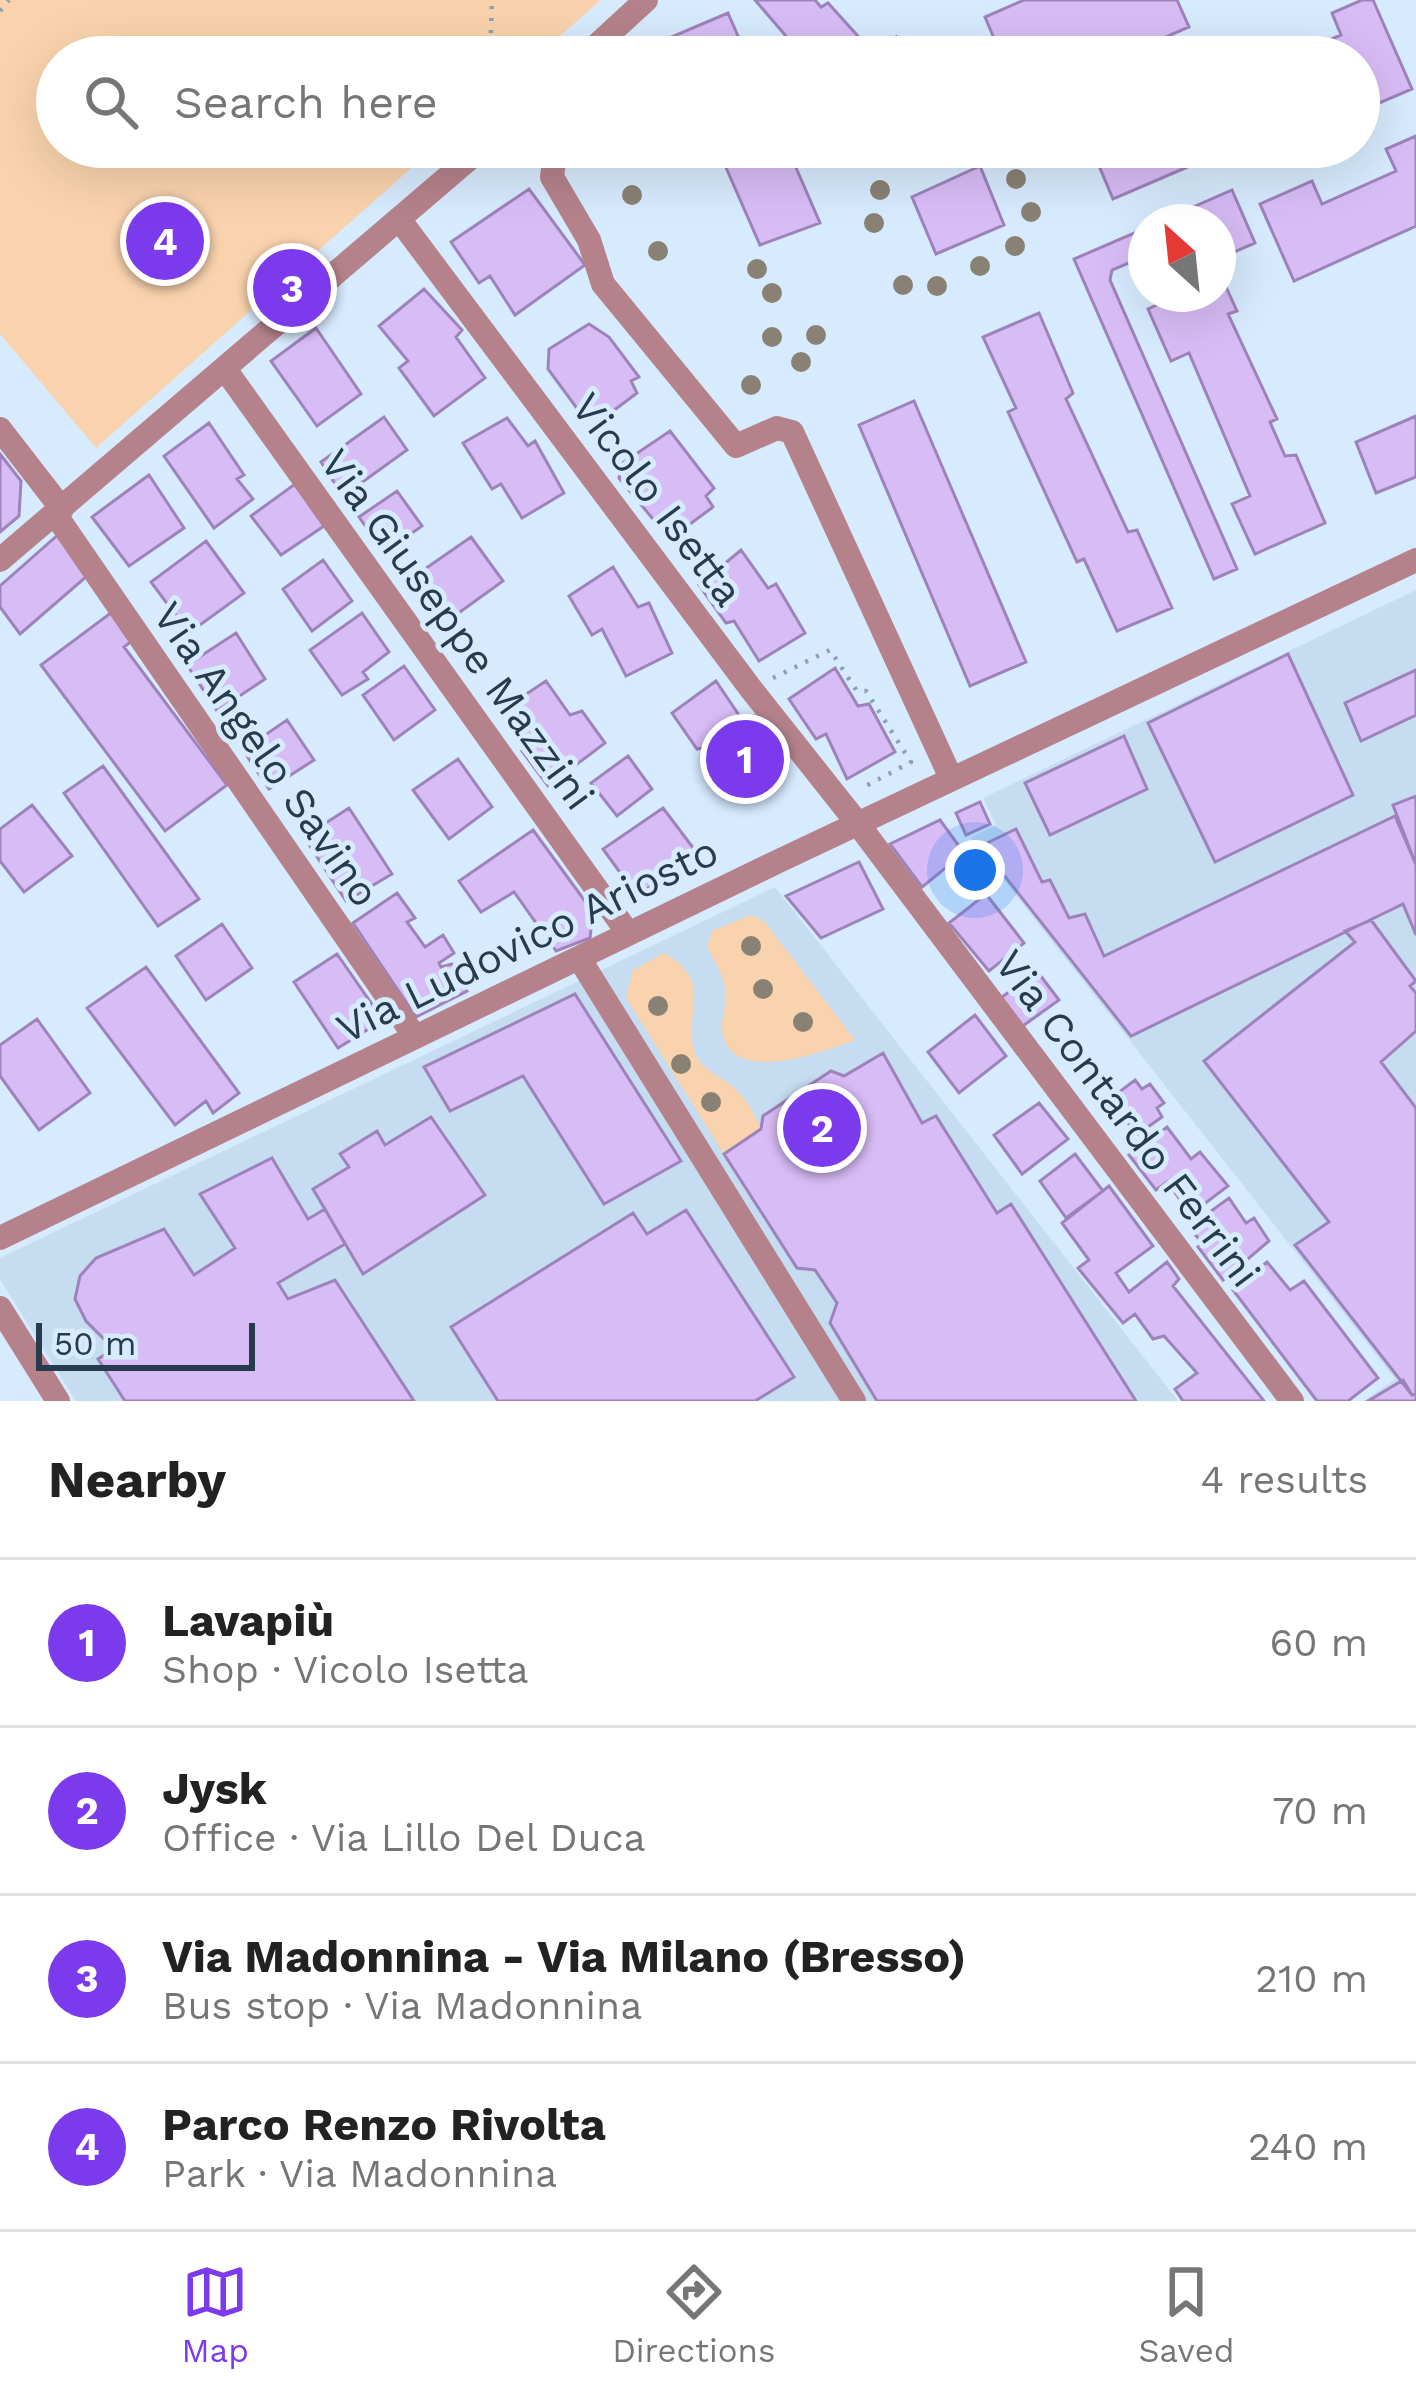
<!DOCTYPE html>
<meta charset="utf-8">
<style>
:root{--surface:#fff;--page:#f2f2f2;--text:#222;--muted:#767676;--line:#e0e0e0;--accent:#7c3aed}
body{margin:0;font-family:"Work Sans",sans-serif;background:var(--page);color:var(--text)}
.compass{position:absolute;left:1128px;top:204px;width:108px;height:108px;border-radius:50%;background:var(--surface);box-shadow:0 12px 48px #0002;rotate:333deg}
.scale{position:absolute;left:36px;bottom:30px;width:219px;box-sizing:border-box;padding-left:12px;border:6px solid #263b4d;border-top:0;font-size:33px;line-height:42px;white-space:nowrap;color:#263b4d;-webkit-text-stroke:9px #d7ebfe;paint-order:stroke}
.you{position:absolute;left:975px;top:870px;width:42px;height:42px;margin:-30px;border:9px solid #fff;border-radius:50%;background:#1a73e8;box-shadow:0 0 0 18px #1a73e833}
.badge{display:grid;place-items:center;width:78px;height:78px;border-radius:50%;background:var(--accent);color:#fff;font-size:39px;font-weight:700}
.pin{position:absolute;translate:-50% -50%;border:6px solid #fff;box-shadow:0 3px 12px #0006}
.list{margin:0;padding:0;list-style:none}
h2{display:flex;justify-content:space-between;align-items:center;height:156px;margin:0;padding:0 48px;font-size:51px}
h2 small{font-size:39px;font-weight:400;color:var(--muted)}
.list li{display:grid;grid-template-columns:78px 1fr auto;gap:36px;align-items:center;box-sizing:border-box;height:168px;padding:0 48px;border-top:3px solid var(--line)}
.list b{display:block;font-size:45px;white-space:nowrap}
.list p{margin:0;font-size:39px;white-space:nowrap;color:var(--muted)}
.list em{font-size:39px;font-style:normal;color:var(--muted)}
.icon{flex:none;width:66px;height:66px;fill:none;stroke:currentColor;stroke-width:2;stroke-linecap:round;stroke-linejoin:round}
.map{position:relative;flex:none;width:1416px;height:1401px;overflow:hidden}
.search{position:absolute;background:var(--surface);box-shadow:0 12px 48px #0002;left:36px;right:36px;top:36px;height:132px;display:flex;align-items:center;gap:30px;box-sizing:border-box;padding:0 42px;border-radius:66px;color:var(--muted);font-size:45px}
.sheet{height:828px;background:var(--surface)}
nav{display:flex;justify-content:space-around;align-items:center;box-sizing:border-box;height:168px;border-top:3px solid var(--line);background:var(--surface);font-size:33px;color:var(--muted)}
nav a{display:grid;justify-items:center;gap:6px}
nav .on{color:var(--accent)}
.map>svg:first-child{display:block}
.built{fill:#c5dcf1}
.green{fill:#f9d3ad}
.building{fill:#d8bcf6;stroke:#9d83b9;stroke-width:3}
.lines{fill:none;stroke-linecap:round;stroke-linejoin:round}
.path{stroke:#8ca0b3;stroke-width:4.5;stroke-dasharray:3 9;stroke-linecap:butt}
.pedestrian{stroke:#b5828b;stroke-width:24}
.minor{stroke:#b5828b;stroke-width:24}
.tree{fill:#898173}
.labels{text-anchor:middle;stroke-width:10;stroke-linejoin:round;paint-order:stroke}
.street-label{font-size:42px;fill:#263b4d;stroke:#d7ebfe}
</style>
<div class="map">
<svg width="1416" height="1401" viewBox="0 0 1416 1401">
<rect width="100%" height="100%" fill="#d7ebfe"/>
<path class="built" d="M1416,590v811h-52l31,-22 -424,-541 25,-13 -13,-27z
M775,887l403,514h-1102l-76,-122v-21z"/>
<path class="green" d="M0,0h601l-65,57h-479v90h378l-339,301 -96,-114z
M751,915l13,6 91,119c-31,12 -129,48 -133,-11 -1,-9 3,-19 4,-28 1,-20 -10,-37 -19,-54l5,-16z
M664,953c53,30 17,62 31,100 8,19 27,23 41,37 12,10 18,25 25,39l-37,25 -98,-156 7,-28z"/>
<path class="building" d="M755,0h60l6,7 7,-4 47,52 21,-18 9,20h-101z
M1024,0h153l12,27 -69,30h-118l-17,-40z
M1362,0h11l39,89 -42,18 -6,-16 -5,2v-36h-69l51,-22 -9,-22z
M728,13l19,44h-70l-8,-19z
M1416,136v90l-122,55 -34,-77 52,-23 10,23 74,-33 -10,-22z
M717,147h70l33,76 -60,22z
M1091,147h143l-121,52z
M980,166l24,59 -68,29 -24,-57z
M529,189l56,76 -70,50 -25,-39 -11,7 -28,-41z
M1232,190l23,53 -37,16v-37h-59z
M1146,228v62l-3,1 -12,-29 -19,8 -2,10 127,289 -23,10 -140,-320z
M1221,276l16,35 -9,3 49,105 -7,3 15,34 11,-1 29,68 -70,31 -23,-50 18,-8 -61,-143 -18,8 -23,-52 33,-15h37z
M424,289l38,41 -6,7 29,41 -51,38 -35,-48 9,-7 -29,-35z
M1039,313l34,80 -7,6 62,133 9,-2 35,78 -55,23 -33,-72 -7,3 -69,-150 8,-4 -33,-71z
M589,324l20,13 30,40 -8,4 6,12 -36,27 -6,-10 -11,8 -36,-49 1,-20z
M316,328l45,66 -44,32 -46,-65z
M914,401l112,261 -56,24 -111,-261z
M1416,416v61l-40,16 -20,-51z
M384,417l23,33 -64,46 -22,-34z
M507,418l21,28 7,-5 29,52 -42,25 -21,-34 -9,5 -29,-46z
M209,423l35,52 -7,4 16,20 -39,29 -50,-72z
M670,431l44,57 -8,8 7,11 -35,26 -8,-9 -8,6 -43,-52 2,-14z
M0,454l21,27 -2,35 -19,16z
M149,475l35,53 -55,38 -37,-49z
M295,484l29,42 -43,29 -30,-39z
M397,491l25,35 -38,27 -25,-36z
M60,533l26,44 -66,57 -20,-27v-21z
M471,537l32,44 -50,36 -10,-18 -13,7 -18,-28z
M206,541l38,52 -55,40 -38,-51z
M741,550l27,38 8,-4 29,49 -46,28 -25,-40 -8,2 -27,-38z
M323,560l29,41 -40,30 -29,-42z
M613,567l25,40 11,-4 23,50 -46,23 -24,-47 -10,6 -23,-39z
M112,612l21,28 -9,7 103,138 -62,46 -124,-166z
M362,613l27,39 -26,20 5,7 -26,16 -32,-45z
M236,633l29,46 -48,32 -30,-46z
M1288,654l65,141 -138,67 -67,-139z
M404,666l31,44 -41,30 -31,-45z
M835,668l23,38 11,-2 26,48 -48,27 -21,-45 -10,5 -27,-40z
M1416,670v45l-55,26 -16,-38z
M546,681l24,34 12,-4 23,32 -57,43 -26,-35 8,-8 -25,-35z
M716,681l27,40 11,-5 21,50 -47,24 -20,-43 -11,2 -25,-36z
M287,720l27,40 -45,29 -26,-39z
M1124,736l23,53 -97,46 -25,-52z
M628,756l24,33 -35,27 -26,-33z
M458,759l34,48 -43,32 -36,-49z
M103,766l96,133 -41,27 -94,-133z
M1416,796v69l-23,-60z
M980,802l10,22 -24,11 -10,-22z
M32,805l40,51 -48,36 -24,-31v-32z
M349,808l43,66 -46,27 -42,-64z
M663,808l34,45 -60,43 -34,-47z
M1395,816l21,49v70l-13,-31 -272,132 -150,-190 35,-17 26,53 8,-2 19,38 16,-4 19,42z
M940,820l24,33 -42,34 -32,-43z
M533,830l60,82 -3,26 -34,13 -42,-59 -33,20 -22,-31z
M859,862l24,47 -62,29 -35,-42z
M397,893l18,25 -8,4 18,25 18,-12 11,18 -15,10 2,4 11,-3 15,27 -51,26 -63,-94z
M986,894l38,49 -35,28 -40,-48z
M1371,920l45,61 -6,5 6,7v38l-35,31 35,46v285l-4,2 -117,-150 34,-23 -125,-161 151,-119 -10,-11z
M222,924l30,44 -46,32 -30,-44z
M337,954l46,66 -45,28 -44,-66z
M146,967l93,126 -26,20 -7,-12 -31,24 -88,-117z
M1037,971l22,29 -39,28 -22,-28z
M575,994l106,167 -77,43 -81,-128 -73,35 -26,-44z
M975,1015l31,41 -47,37 -31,-41z
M37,1019l53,74 -51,37 -39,-54v-31z
M883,1053l39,70 14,-7 61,97 14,-9 125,197h-259l-47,-78 7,-20 -22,-33 -18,-2 -73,-114 37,-25 2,-13 68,-45 13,5z
M1135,1080l7,9 8,-5 14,19 -7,5 5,9 -24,17 -13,-14 -10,6 -17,-18z
M1039,1103l29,36 -46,35 -28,-39z
M431,1117l54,78 -122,79 -50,-85 36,-22 -9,-13 37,-23 8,14z
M1167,1127l24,32 9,-7 28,34 -37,28 -24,-32 -11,8 -27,-35z
M1075,1154l28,37 -37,27 -26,-37z
M272,1158l36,61 17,-10 20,35 -67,39 10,16 47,-19 79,121h-289l-27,-42 25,-16 -19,-4 -18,-18 -11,-22 5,-23 16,-18 68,-29 30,46 41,-27 -35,-54z
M1109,1186l44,60 -37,27 13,19 38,-30 12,17 -6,7 91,115h-81l-8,-12 22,-16 -33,-37 -11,3 -18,-25 -12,9 -45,-55 11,-8 -27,-37z
M1229,1198l17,25 8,-5 15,23 -46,39 -25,-33 4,-4 -13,-16z
M686,1210l108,167 -39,24h-257l-47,-74 182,-114 14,21z
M1267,1262l23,28 14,-9 74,97 -30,23h-31l-84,-111z
M1403,1380l9,15 4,-2v8h-48z"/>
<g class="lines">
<path class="path" d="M0,11l9,-11
M490,57l2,-57
M773,678l57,-28 27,41h9l45,71 -47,25"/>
<path class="pedestrian" d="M399,219l352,470 107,135"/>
<path class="minor" d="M584,57l62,-57
M556,147l-4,30 37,63 14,44 133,162 41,-18 15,4 159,346
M225,369l403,564
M0,429l62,80
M55,514l360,523
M0,560l483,-413
M858,824l434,577
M579,958l275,443
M0,1238l783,-379 633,-299
M0,1308l58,93"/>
</g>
<g class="tree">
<circle cx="1016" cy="179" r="10"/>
<circle cx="880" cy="190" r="10"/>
<circle cx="632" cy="195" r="10"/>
<circle cx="1031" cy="212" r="10"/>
<circle cx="874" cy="223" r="10"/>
<circle cx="1015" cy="246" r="10"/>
<circle cx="658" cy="251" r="10"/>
<circle cx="980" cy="266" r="10"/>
<circle cx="757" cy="269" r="10"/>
<circle cx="903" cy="285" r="10"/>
<circle cx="937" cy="286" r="10"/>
<circle cx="772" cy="293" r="10"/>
<circle cx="816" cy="335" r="10"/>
<circle cx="772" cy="337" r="10"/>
<circle cx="801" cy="362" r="10"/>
<circle cx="751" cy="385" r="10"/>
<circle cx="751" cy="946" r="10"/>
<circle cx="763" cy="989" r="10"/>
<circle cx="658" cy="1006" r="10"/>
<circle cx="803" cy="1022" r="10"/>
<circle cx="681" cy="1064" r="10"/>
<circle cx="711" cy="1102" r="10"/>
</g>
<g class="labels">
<g class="street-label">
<text transform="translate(658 499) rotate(53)" y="15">Vicolo Isetta</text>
<text transform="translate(458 629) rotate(54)" y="15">Via Giuseppe Mazzini</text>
<text transform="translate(267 754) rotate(55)" y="15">Via Angelo Savino</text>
<text transform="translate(527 939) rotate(-26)" y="15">Via Ludovico Ariosto</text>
<text transform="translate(1128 1118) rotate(53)" y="15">Via Contardo Ferrini</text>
</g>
</g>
</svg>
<svg class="compass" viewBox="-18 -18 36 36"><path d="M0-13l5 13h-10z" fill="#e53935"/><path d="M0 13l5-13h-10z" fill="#767676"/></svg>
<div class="scale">50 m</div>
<div class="you"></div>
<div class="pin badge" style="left:745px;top:759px">1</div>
<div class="pin badge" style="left:822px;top:1128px">2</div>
<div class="pin badge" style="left:292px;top:288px">3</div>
<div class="pin badge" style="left:165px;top:241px">4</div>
<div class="search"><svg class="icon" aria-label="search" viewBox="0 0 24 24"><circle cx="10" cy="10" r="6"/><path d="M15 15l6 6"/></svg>Search here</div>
</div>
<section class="sheet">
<h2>Nearby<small>4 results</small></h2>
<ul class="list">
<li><span class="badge">1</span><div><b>Lavapiù</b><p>Shop · Vicolo Isetta</p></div><em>60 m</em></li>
<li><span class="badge">2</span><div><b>Jysk</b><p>Office · Via Lillo Del Duca</p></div><em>70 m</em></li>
<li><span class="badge">3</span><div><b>Via Madonnina - Via Milano (Bresso)</b><p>Bus stop · Via Madonnina</p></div><em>210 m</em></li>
<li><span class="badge">4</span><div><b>Parco Renzo Rivolta</b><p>Park · Via Madonnina</p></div><em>240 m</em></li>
</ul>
</section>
<nav>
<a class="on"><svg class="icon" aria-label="map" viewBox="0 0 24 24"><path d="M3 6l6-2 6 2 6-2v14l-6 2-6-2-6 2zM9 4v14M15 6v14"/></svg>Map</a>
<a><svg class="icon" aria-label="directions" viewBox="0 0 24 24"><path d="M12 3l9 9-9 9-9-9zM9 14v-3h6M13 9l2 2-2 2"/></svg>Directions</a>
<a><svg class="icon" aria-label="saved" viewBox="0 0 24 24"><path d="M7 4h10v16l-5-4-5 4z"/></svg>Saved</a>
</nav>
